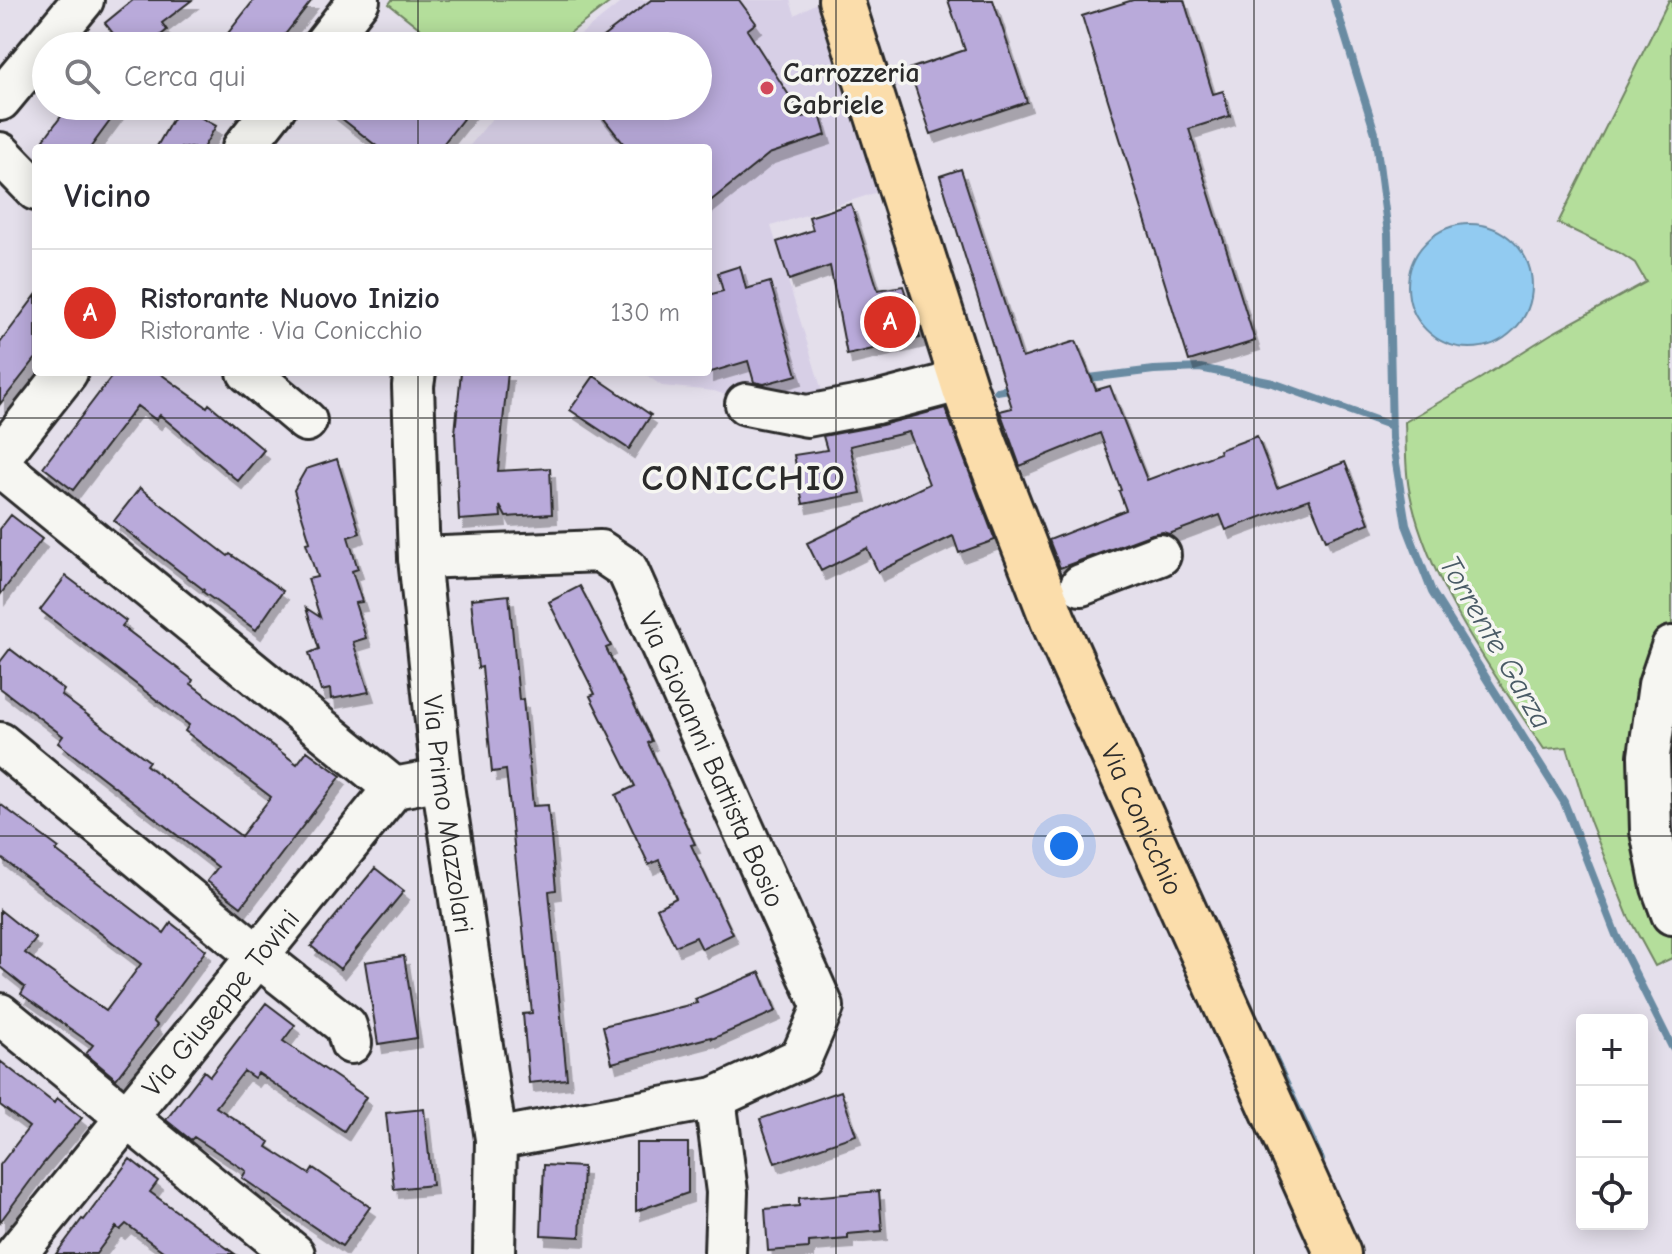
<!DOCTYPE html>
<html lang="it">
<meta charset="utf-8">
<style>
:root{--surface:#fff;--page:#f2f2f3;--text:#2b2b33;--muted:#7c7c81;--line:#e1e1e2;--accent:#d93025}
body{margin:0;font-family:"Comic Neue",sans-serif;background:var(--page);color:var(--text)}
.controls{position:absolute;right:24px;bottom:24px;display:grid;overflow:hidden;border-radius:8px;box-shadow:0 4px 20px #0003}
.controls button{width:72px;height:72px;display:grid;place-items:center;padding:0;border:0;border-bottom:2px solid var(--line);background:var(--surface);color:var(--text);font:40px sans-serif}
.you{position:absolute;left:1064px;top:846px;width:28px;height:28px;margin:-20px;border:6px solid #fff;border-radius:50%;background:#1a73e8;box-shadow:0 0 0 12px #1a73e833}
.badge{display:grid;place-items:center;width:52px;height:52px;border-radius:50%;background:var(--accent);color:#fff;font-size:26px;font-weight:700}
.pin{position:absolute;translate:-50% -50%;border:4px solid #fff;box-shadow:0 2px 8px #0006}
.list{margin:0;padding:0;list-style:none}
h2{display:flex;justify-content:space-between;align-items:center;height:104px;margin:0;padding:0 32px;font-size:34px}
h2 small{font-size:26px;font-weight:400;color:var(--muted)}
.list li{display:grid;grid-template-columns:52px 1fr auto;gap:24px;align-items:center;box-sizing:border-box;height:128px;padding:0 32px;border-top:2px solid var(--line)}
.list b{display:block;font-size:30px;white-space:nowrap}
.list p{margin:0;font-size:26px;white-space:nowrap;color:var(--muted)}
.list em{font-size:26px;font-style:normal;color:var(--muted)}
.icon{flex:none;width:44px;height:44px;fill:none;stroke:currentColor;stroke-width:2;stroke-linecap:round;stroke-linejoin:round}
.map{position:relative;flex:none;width:1672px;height:1254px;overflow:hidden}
.search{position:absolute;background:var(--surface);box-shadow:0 4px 20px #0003;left:32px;top:32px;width:680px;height:88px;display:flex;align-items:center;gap:20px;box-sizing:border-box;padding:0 28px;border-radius:44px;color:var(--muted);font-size:30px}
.panel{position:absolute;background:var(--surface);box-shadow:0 4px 20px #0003;left:32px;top:144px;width:680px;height:232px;border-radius:8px}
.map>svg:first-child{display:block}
.built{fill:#d7cfe6}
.green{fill:#b4de9b;stroke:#708463;stroke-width:2}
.water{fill:#92cbf1;stroke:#698ba2;stroke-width:2}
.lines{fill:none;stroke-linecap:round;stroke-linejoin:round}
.stream{stroke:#698ba2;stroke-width:8}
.building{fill:#b9aada;stroke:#2b2b2b;stroke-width:2;filter:url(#shadow)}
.minor-casing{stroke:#2b2b2b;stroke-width:46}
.major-casing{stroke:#2b2b2b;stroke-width:50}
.minor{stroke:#f6f6f2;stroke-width:40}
.major{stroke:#fbddab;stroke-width:44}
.grid{fill:none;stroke:#2b2b2b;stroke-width:2;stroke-opacity:0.55}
.poi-dot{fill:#d1495b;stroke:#f6f6f2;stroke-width:3}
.labels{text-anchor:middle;stroke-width:7;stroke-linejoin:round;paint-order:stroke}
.poi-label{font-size:28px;font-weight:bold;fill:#2b2b2b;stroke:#f6f6f2;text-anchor:start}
.street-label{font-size:28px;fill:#2b2b2b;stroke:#f6f6f2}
.water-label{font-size:30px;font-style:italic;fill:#4a5b66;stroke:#f6f6f2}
.district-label{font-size:36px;font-weight:bold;letter-spacing:2px;fill:#2b2b2b;stroke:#f6f6f2}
</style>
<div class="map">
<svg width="1672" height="1254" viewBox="0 0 1672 1254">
<defs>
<filter id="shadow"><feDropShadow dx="5" dy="9" stdDeviation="0" flood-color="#0004"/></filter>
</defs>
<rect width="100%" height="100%" fill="#e4dfeb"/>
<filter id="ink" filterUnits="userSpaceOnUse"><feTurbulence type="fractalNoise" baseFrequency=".0125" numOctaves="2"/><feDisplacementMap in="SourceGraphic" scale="16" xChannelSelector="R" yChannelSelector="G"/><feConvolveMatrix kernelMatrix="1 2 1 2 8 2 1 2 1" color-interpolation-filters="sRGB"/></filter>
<g filter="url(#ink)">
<path class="built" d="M624,0h166l5,15 23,-13 60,190 -107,34 56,181 -81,-5 -32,-11 -52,-5 -20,-14h66v-224h-240l34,-42h196v-60h-132z"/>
<path class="green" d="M392,0h221l-60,46h-111l-53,-42z
M1669,0h3v958l-17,8 -27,-50 -38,-95 -23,-74 -23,2c-51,-76 -118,-169 -135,-260 -4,-21 -3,-45 -4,-67l76,-44 70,-44 95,-52 -11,-19 -15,-10 -62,-30z"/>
<path class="water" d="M1408 286a62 62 0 1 1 124 0a62 62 0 1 1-124 0Z"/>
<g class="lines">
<path class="stream" d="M1334,0l41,133 13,100 4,205 14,87 26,67 132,210 52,133 56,112
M1081,379l73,-9 46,-2 73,15 119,43
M997,391l19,-3
M1270,1049l51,111"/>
</g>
<path class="building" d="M133,0h59l-30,23 5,7 -19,16h-25l-18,-23z
M254,0h58l-36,46h-58z
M651,0h88l17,23 -9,7 56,87 16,-6 7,24 -57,19 -61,49v-55h-81l-33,-42h104v-60h-107z
M948,0h45l34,102 -96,32 -22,-65 56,-19z
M1133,0h51l29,94 10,-3 7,25 -41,13 66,212 -66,20 -107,-345z
M69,106h52l-31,42h-34l-12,-9z
M180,106l36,20 -13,22h-47z
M326,106h147l-33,42h-61z
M961,169l61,189 54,-17 20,49 14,-4 37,94 73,-27 -1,-3 38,-14 20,52 68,-26 24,61 -43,17 -17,-41 -83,31 -6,-15 -51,19 -6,-2 -11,2 -92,34 -11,-28 77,-30 -7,-19 2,-1 -21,-57 -80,33 -20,-55 12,-3 -72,-232z
M851,204l27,86 25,-4 17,52 -73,17 -17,-89 -41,14 -12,-38 36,-12 -4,-13z
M740,266l6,23 24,-7 27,93 -33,9 -10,-2 -6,-21 -40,12v-78l15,-4 -5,-18z
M36,295v63l-36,46v-61z
M115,372h43l49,35 2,-3 55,46 -26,31 -78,-66 -4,5 -19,-14 -64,84 -30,-23z
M461,372h47l-10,99 52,-3 2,46 -46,3 -6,-11 1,11 -42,3 -4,-87z
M594,376l57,39 -22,34 -59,-39z
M945,408l50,132 -36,13 -6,-17 -75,36 -11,-24 -46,23 -14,-28 122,-59 -20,-52 -59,14 11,47 -58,11 -9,-49 33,-5 -4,-14 59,-11z
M337,459l23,74 -12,4 10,32 -6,2 10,31 -7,1 11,35 -13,4 16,50 -38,7 -1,-10 -9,2 -12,-38 10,-4 -13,-41 14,9 -12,-38 9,-2 -11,-34 4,-1 -16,-52 12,-21z
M140,488l88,68 2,-2 53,37 -27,39 -53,-38 1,-2 -90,-69z
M11,515l31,24 -42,56v-66z
M66,576l60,45 -4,5 71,54 -2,4 106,80 10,-13 34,25 -100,131 -34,-26 11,-14 -160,-124 5,-7 -63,-48v-26l10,-13 54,41 -3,5 88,66 -3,4 95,71 30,-39 -86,-66 4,-6 -149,-115z
M580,586l31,60 -5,2 46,93 -4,2 47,101 -4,1 42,89 -31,15 -6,-12 -21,9 -18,-38 19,-10 -17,-38 -10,5 -33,-70 19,-9 -45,-90 5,-2 -46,-92z
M509,595l10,105 4,-1 10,107 15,-1 8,85 -7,1 18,188 -38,4 -6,-69 9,-1 -26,-243 -14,2 -10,-105 -4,1 -7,-69z
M0,804l59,44 -3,3 108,82 7,-10 35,27 -53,71 4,4 -41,54 -30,-25 7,-9 -72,-51 4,-7 -25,-20v-57l36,29 -11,14 81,58 35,-47 -141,-107z
M375,868l29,23 -64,78 -29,-23z
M404,956l13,82 -39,6 -13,-82z
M760,972l16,39 -64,28 -1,-2 -99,26 -9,-37 94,-23 -2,-4z
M266,1003l29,22 -12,16 83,56 -22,34 -86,-58 -4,5 -10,-7 -28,36 54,35 -3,5 42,27 4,-6 57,39 -28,39 -100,-68 4,-7 -52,-34 -3,3 -25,-20 38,-49 6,5z
M0,1061l54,42 3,-5 25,20 -40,47 -42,57v-57l29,-38 -29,-22z
M841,1091l15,44 -81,28 -15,-44z
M424,1109l8,76 -38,4 -8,-76z
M636,1143h52v50l-52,18z
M130,1159l28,22 -8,11 85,62h-68l-41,-30 -6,6 -4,-3 -20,27h-40l26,-35 2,1z
M544,1165l39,2 -3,70 -39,-2z
M879,1191l3,40 -34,3v5l-39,3v6l-41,3 -3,-42 34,-3v-8z"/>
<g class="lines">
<defs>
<g id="minor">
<path d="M323,46l36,-46"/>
<path d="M0,100l83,-100"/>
<path d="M243,148l33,-42"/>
<path d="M0,153l36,37"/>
<path d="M248,372l58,49"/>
<path id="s1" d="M415,372l-2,14 6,172 23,221 54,360 -2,115"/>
<path d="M746,404l61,12 69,-13 87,-23"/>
<path d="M0,457l67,-85"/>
<path d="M0,466l394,322"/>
<path id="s2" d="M419,558l181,-7 27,18 196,438 -22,51 -86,40 -219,41"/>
<path d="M1081,585l79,-30"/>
<path d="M1672,647l-13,38 -10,71 2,75 11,56 10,27"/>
<path d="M0,743l258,213 88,70 5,17"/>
<path d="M0,1014l294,240"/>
<path d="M715,1098l12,94 -2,62"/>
<path id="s3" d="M16,1254l378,-466 48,-9"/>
</g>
<g id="major">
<path id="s4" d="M841,0l125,392 18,50 69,178 285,634"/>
</g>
</defs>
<use href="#minor" class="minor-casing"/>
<use href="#major" class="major-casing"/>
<use href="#minor" class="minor"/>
<use href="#major" class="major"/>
</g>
</g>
<path class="grid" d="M418,0v46M836,0v1254M1254,0v1254M418,106v42M418,372v882M0,418h1672M0,836h1672"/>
<circle class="poi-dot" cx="767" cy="88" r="8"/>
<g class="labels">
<g class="poi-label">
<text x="783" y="82">Carrozzeria<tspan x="783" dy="32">Gabriele</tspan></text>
</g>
<g class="street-label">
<text dy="10" stroke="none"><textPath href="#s2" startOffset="422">Via Giovanni Battista Bosio</textPath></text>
<text dy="10" stroke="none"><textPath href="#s1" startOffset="444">Via Primo Mazzolari</textPath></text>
<text dy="10" stroke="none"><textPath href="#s4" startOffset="874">Via Conicchio</textPath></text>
<text dy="10" stroke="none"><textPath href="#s3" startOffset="324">Via Giuseppe Tovini</textPath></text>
</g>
<g class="water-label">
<text transform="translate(1496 642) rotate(60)" y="10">Torrente Garza</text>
</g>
<g class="district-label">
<text x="744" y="490">CONICCHIO</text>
</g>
</g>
</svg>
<div class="controls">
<button>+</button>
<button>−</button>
<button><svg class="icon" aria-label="locate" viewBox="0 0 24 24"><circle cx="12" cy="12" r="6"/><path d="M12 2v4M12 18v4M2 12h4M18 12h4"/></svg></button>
</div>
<div class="you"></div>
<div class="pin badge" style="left:890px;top:322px">A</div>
<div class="search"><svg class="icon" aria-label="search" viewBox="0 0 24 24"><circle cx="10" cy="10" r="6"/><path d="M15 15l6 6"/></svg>Cerca qui</div>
<section class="panel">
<h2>Vicino<small></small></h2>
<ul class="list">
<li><span class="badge">A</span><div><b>Ristorante Nuovo Inizio</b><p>Ristorante · Via Conicchio</p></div><em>130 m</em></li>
</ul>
</section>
</div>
